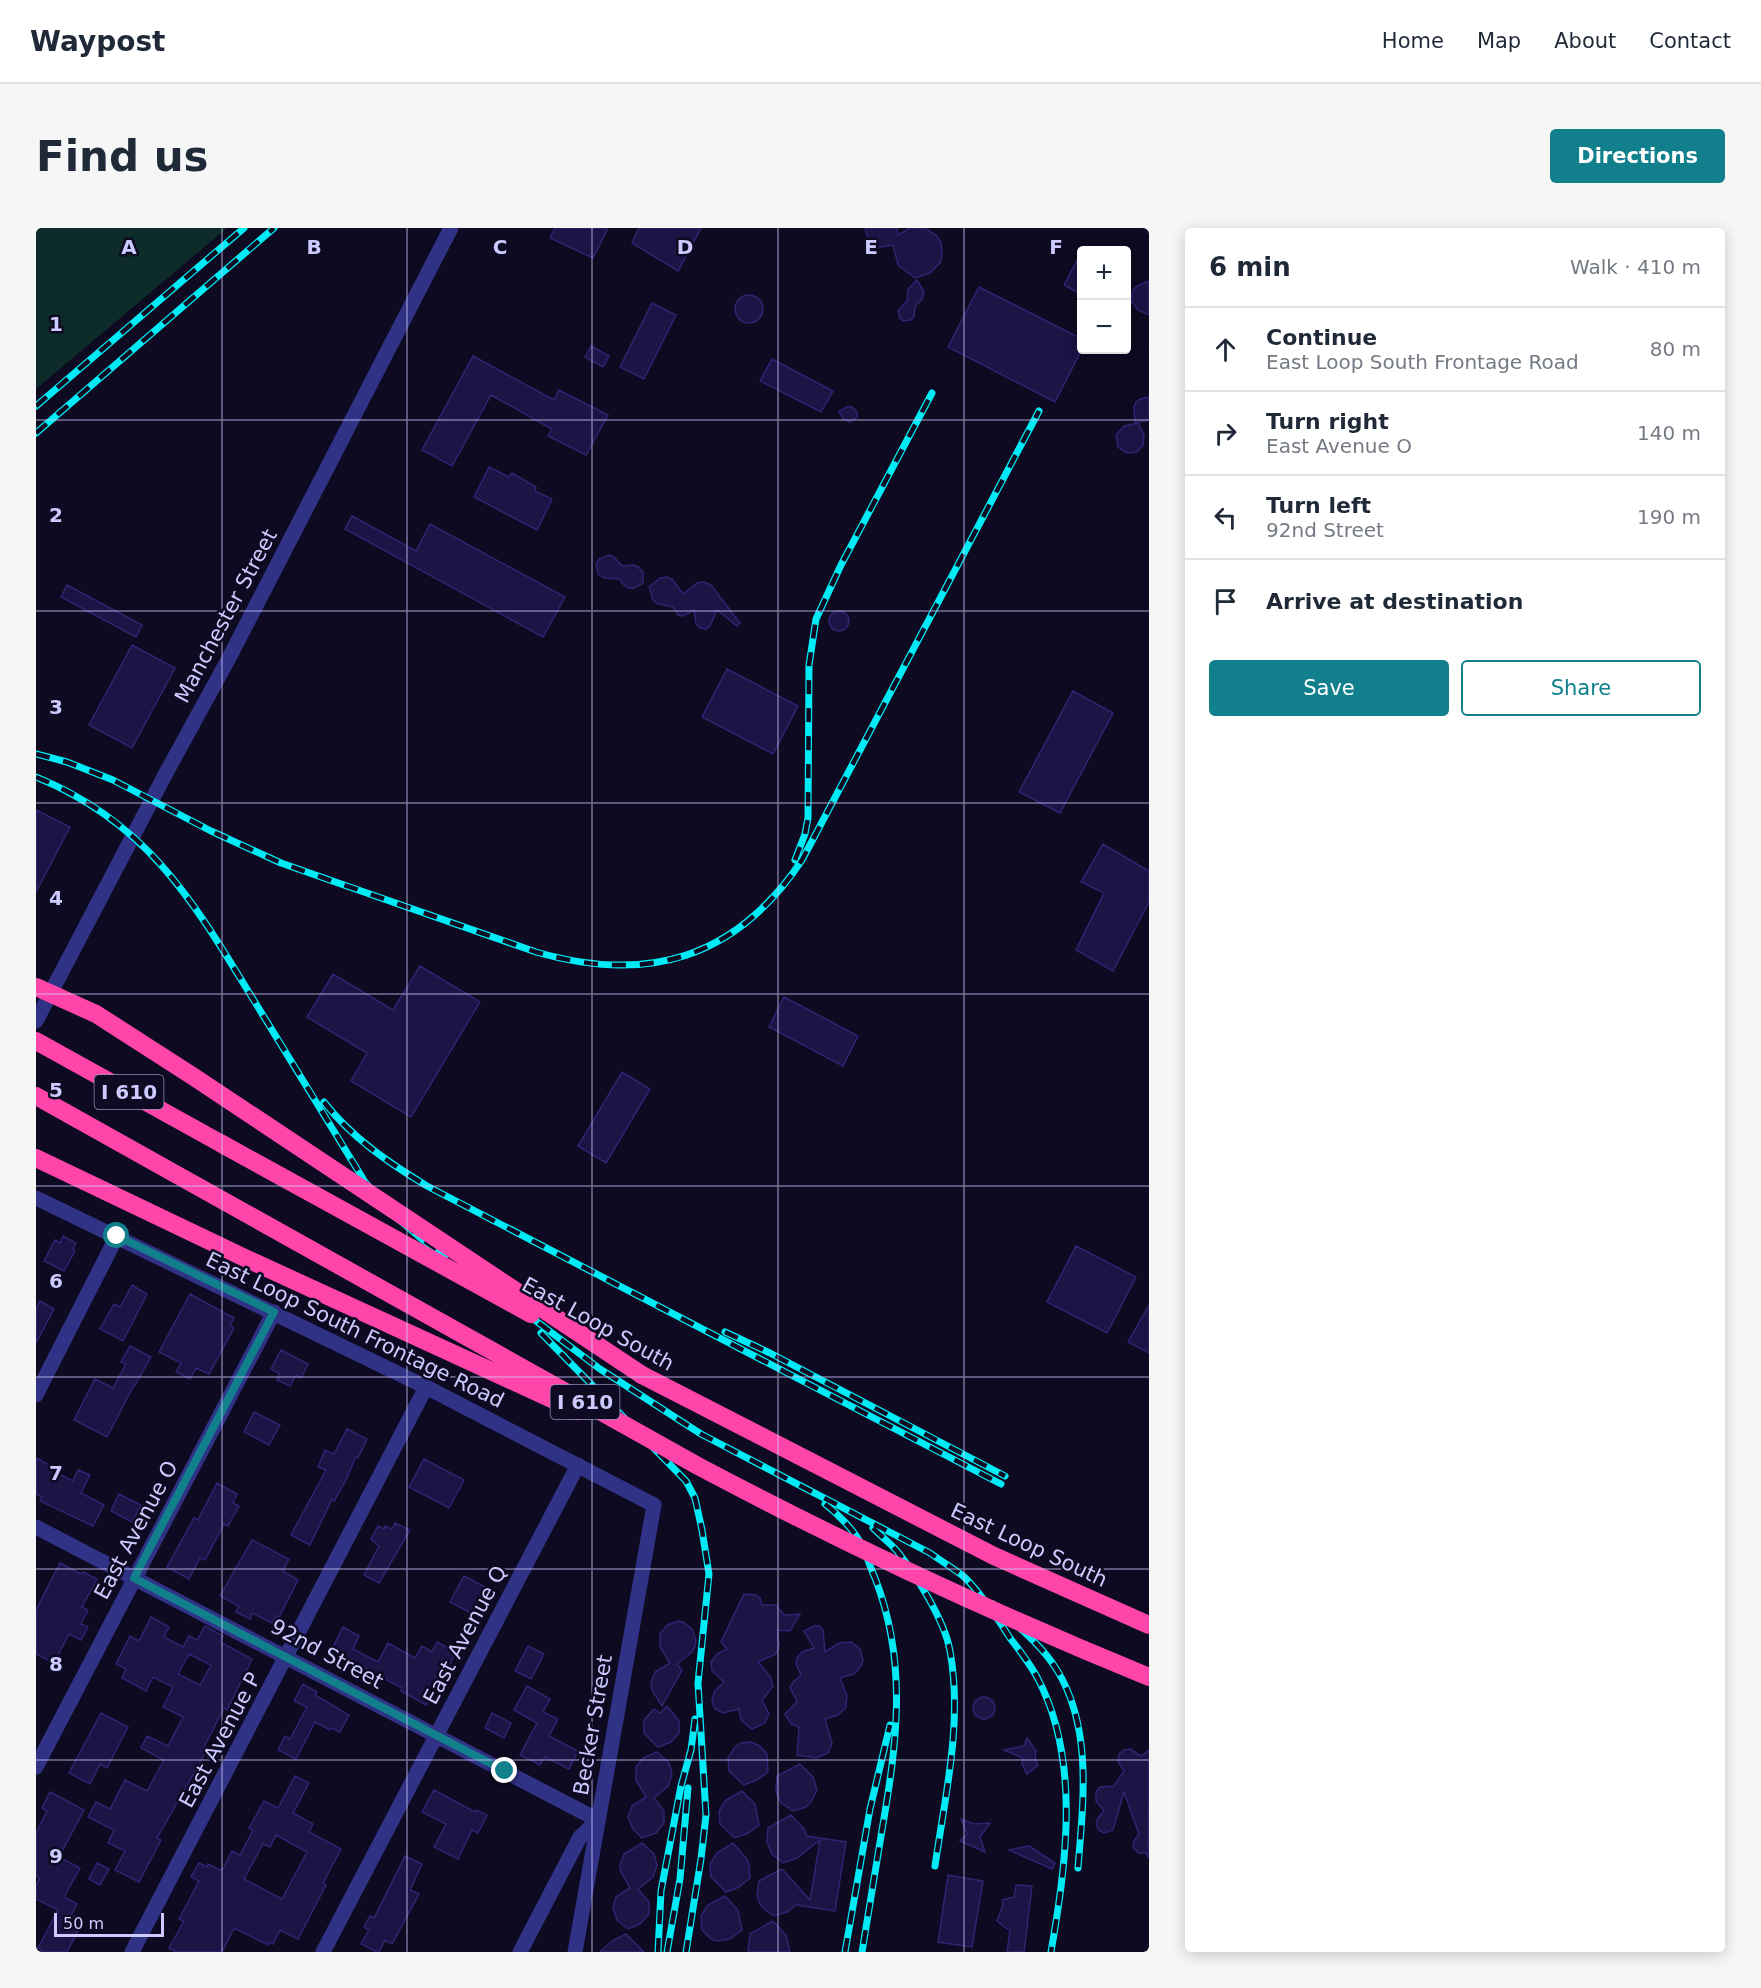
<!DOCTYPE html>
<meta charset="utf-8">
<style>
:root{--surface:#fff;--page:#f6f6f7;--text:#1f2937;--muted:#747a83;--line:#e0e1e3;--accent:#11808c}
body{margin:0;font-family:"DejaVu Sans",sans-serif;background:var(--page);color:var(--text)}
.controls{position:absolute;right:18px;top:18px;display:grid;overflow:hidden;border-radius:6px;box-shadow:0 3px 15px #0003}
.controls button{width:54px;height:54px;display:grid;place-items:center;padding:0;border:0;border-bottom:2px solid var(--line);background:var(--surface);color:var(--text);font:30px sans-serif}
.scale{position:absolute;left:18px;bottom:15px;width:110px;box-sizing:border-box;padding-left:6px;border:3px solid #cdcaff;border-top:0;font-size:16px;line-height:21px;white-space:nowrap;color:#cdcaff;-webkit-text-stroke:4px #0d0a21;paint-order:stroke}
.stop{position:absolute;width:18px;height:18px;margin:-14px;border:4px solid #11808c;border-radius:50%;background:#fff}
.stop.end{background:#11808c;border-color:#fff;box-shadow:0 2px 6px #0008}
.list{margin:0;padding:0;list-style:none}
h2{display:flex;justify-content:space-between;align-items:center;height:78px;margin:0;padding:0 24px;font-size:26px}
h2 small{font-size:20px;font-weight:400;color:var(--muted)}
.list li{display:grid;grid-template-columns:39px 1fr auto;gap:18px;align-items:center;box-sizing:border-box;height:84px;padding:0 24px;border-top:2px solid var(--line)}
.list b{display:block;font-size:22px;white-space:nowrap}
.list p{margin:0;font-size:20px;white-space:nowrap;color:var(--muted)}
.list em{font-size:20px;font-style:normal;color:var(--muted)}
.actions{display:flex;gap:12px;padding:18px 24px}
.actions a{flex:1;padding:14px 0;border:2px solid var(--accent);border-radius:6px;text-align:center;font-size:21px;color:var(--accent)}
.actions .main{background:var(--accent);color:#fff}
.icon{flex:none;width:33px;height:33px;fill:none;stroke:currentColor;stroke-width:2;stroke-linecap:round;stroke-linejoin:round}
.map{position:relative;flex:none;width:1113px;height:1724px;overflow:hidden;border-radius:6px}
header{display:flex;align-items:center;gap:36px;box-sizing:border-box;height:84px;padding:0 30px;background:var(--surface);border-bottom:2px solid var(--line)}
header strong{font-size:28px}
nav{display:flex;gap:33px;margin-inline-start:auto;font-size:21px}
.intro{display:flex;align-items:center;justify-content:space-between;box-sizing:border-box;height:144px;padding:0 36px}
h1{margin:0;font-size:42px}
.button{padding:15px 27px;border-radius:6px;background:var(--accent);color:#fff;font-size:21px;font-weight:700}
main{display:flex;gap:36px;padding:0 36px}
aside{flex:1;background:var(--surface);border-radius:6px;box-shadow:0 3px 15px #0003}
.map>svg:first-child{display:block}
.green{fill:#0d2b29}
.building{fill:#1b1444;stroke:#2f2472;stroke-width:1.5;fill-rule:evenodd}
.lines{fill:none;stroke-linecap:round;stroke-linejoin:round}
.minor{stroke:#303285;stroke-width:15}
.tertiary{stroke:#303285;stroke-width:15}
.motorway{stroke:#ff45a9;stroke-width:18}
.rail-casing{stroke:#00ebf5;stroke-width:7}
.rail{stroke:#0d0a21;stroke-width:4.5;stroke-dasharray:14;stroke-linecap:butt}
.motorway-bridge{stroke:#ff45a9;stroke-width:18}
.route{stroke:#11808c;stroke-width:8}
.grid{fill:none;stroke:#cdcaff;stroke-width:1.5;stroke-opacity:0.55}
.labels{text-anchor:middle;stroke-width:5;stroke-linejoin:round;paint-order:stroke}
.shield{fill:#0d0a21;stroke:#9390bc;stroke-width:1.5}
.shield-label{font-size:20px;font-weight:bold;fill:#cdcaff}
.street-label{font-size:21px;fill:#cdcaff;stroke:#0d0a21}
.grid-label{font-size:20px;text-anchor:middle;font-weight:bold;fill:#cdcaff;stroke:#0d0a21;stroke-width:5;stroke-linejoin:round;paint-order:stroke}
</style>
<header>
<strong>Waypost</strong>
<nav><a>Home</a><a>Map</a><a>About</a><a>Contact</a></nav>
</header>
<div class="intro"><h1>Find us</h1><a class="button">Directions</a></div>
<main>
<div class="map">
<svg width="1113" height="1724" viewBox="0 0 1113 1724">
<rect width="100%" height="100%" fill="#0d0a21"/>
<path class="green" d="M0,0h191l-191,161z"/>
<path class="building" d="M519,0h53l-15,30 -43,-20z
M603,0h62l-23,43 -46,-28z
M829,0h32l1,7 12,-7h15l12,8 4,6 1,14 -2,7 -10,10 -15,5 -17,-13 -5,-20 -12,2 -6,-1 -7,-6z
M1046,23v44l-18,-10z
M881,52l7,12 -2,7 -7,7 -1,11 -3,3 -8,1 -3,-3 -2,-7 9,-10 1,-12z
M1113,53v34l-11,-5 -7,-9 2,-11 4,-4z
M943,59l103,52v10l-27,53 -107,-55z
M699 81a14 14 0 1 1 28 0a14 14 0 1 1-28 0Z
M616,75l24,12 -32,64 -24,-12z
M555,118l18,10 -6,11 -18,-10z
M437,128l81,44 5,-10 49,25 -22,40 -38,-19 4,-7 -61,-34 -39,71 -30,-16z
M736,131l61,32 -12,21 -61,-31z
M1113,169v23l-14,3 -1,-16 2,-5 4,-3z
M811,179h5l5,5v5l-7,5 -7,-3 -4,-8z
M1102,195l6,12 -1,10 -6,7 -10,1 -9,-6 -2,-12 8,-9z
M453,239l20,10 3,-4 24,14 -1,4 17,8 -15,31 -63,-33z
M316,288l64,35 14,-27 135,73 -22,40 -198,-108z
M573,327l5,2 8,9 11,-1 5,2 5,5v11l-9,5h-6l-6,-5 -2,-4 -16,-1 -6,-4 -2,-10 3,-5z
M631,349l6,3 10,14 14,-11 7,-1 7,3 29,38 -3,3 -20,-16 -7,16 -4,3 -6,-1 -4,-4 -2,-14 -11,6 -5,-1 -5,-8 -15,-3 -5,-4 -4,-13 11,-9z
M31,357l75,40 -6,12 -75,-40z
M793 393a10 10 0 1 1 20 0a10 10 0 1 1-20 0Z
M96,417l43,23 -43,80 -43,-23z
M691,441l71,37 -25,48 -71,-37z
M1037,463l40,22 -53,100 -41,-21z
M0,582l34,17 -34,65z
M1067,616l46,27v31l-36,69 -37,-21 28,-57 -23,-11z
M384,738l60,36 -69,115 -60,-36 16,-28 -60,-36 26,-43 60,36z
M748,769l74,39 -15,30 -74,-39z
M586,844l28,17 -44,74 -28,-17z
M27,1008l13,7 -3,6 2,2 -11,20 -20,-10 11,-21 5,3z
M1040,1018l60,31 -29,56 -60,-31z
M96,1057l15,9 -24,47 -23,-12 14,-25 6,3z
M154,1066l44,24 -4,7 4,3 -25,46 -13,-6 -6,11 -14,-7 5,-9 -22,-11z
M4,1073l14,8 -18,34v-34z
M1113,1077v48l-21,-11z
M94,1118l21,11 -16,28h-1l-27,52 -33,-17 21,-41 18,9 13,-24 -5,-2z
M245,1122l27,14 -7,14 -5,-3 -6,11 -13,-6 3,-6 -9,-5z
M218,1184l26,13 -11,20 -25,-13z
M311,1201l20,10 -9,19 -2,-1 -10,23 -12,21 -2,-2 -22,46 -19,-10 35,-65 -8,-3 7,-17 9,4z
M0,1230l15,8 -2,3 24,12 5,-11 12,5 -9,18 23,12 -11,21 -53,-25 2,-4 -6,-3z
M388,1231l40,21 -15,28 -40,-21z
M181,1255l20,11 -4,9 6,3 -11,20 -4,-2 -19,36 -5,-2 -11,21 -22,-12 27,-49 4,2z
M83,1266l22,11 -9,17 -21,-11z
M359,1295l15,7 -31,53 -15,-8 15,-29 -8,-7 7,-13 6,3 1,-3 7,3z
M216,1312l37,19 -6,12 15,9 -19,37 -3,-1 -4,7 -20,-10 -2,6 -14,-7 3,-6 -19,-10z
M24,1335l21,11 2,-2 14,7 -15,28 6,3 -7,14 7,3 -7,13 -12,-6 -15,29 -18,-9v-44z
M428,1348l21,11 -14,26 -21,-11z
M708,1366l12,1 4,3 2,7h14l8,10 16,-1 -10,17 -13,-1 2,15 -3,9 -18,8 12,14 3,10 -11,14 7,14 -4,9 -13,6 -11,-9 -2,-11 -16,4 -8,-4 -3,-8 2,-9 10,-10 -12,-11 -1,-9 6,-8 10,-5 -6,-7z
M115,1389l18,10 -5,10 19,10 6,-11 8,4 8,-14 18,10 -3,6 32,17 -25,51 -3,-2 -22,43 3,2 -8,15 -40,70 4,2 -22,42 -24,-12 10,-19 -17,-8 6,-13 -26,-13 8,-15 14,7 15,-29 22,11 17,-31 -23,-12 6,-12 21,10 15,-29 -20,-10 10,-20 -20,-10 -7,14 -24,-13 4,-9 -10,-5 14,-28 9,5zM153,1426l22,11 -11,20 -22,-11z
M642,1393l5,1 9,7 4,11 -1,6 -3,6 -15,12 5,6 -20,36 -10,-16 -1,-7 4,-11 15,-9 -10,-16v-13l7,-9z
M778,1398h5l4,4 2,22 14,-9 12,-1 9,7 3,12 -2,5 -7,8 -14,4 7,18 -1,11 -8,8 -13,4 7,24 -4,10 -12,5 -19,-3 2,-28 -8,-3 -6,-10 12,-12 -7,-15 4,-6 7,-6 -5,-11 1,-6 5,-6 12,-4 -10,-17z
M307,1399l16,9 -6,13 25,13 10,-19 27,15 7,-12 10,6 5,-10 19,10 -6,12 -2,-1 -22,42 -25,-14 1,-3 -48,-26 -1,3 -23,-12z
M492,1418l16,8 -13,25 -16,-8z
M267,1456l14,8 -2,3 34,20 -9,17 -8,-4 -2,2 -15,-8 -19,37 -18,-9 7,-14 5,3 17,-32 -13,-6z
M491,1458l23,13 -7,13 15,7 -9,17 29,15 -9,18 -24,-12 -5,8 -20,-10 17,-32 -23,-13z
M937 1480a11 11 0 1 1 22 0a11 11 0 1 1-22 0Z
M631,1478l12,15v12l-8,9 -13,5 -14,-14v-13l10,-11 6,4z
M65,1485l27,14 -21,41 -7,-4 -10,20 -21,-11z
M456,1485l19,10 -7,15 -19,-10z
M991,1510l9,13 -1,8 3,6 -11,9 -5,-10 1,-6 -19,-8 20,-4z
M715,1514l9,4 7,8 1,18 -11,8 -13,5 -15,-14 -1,-13 7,-11 6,-4z
M1094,1521l11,7 8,-6 -1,108 -2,-5h-7l-6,-6 1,-6 5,-7 -15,-42 -11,38 -9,3 -5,-3 -3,-6 2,-6 6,-7 -8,-10v-9l4,-5 14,-1 10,-15 -6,-10 1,-7 5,-4z
M621,1524l12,11 3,11 -4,12 -14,12 10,13v12l-8,10 -14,5 -9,-9 -5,-12 4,-11 14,-9 -10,-17v-13l7,-9z
M764,1536l13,13 4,13 -6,12 -5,5 -13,4 -12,-8 -3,-6 -2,-6 1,-15z
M259,1548l14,7 -16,30 20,11 -4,8 32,17 -18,34 3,2 -28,54 -18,-9 -7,14 -4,-2 -1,3 -34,-17 -12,24h-46l-7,-4 15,-27 -5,-2 20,-38 -8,-4 8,-14 8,4 1,-3 12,6 3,-1 9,-18 8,4 13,-25 -4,-2 15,-27 14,7zM240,1607l31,17 -25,47 -38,-20 19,-35 7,3z
M398,1562l41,22 1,-2 11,5 -9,18 -6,-3 -14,29 -24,-12 12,-23 -24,-12z
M706,1563l13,13 4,21 -11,8 -13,5 -15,-14 -1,-13 7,-11z
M14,1564l34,18 -25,47 21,11 -16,29 13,7 -6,11 12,6 -16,31h-22l-7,-4 20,-38 -22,-11v-13l4,-8 -4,-2v-43l11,-22 -5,-3z
M755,1587l13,14 3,7 39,6 -11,69 -39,-6 -9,7 -13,4 -11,-8 -4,-6 -2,-6 2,-15 23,-12 28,31 10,-60 -23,18 -14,5 -11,-9 -5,-12 1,-14z
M925,1591l13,5 16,-1 -10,14 5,15 -25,-11 7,-7z
M606,1615l12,11 3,11 -4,12 -15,12 11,13v12l-9,10 -12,5 -11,-9 -4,-12 3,-11 14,-9 -9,-16 -1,-7 4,-11z
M697,1615l13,15 3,6 1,14 -11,9 -13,5 -15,-15 -1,-13 7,-11z
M993,1618l26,17 -3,6 -43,-19z
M369,1628l17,8 -12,26 9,4 -27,50 -7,-4 -6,12h-2l-16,-8 8,-14 -5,-3 6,-11 4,2z
M61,1635l12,6 -9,16 -11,-6z
M912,1647l35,6 -11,66 -34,-5z
M980,1657l16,1 -8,66h-17l3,-21 -13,-10 6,-16 -1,-5 12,-3z
M689,1668l13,14 4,20 -12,9 -13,2 -6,-2 -9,-9 -1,-14 7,-11z
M737,1693l13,14 4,17h-42l2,-18z
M590,1706l18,18h-44l12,-11z"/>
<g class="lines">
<path class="minor" d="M0,970l390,189 228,118 -79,447
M0,1167l81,-159
M0,1299l562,293 -18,17 -60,115
M0,1539l238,-455
M96,1724l294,-565
M287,1724l255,-487"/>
<path class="tertiary" d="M0,793l130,-248 63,-115 222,-430"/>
<path class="motorway" d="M0,813l186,103
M606,1147l352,181 155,69"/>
<defs>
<path id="rail" d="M0,178l208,-178
M0,205l238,-205
M0,526l31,8 46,18 98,51 70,32 255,89c112,32 200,7 266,-92l237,-449
M0,549c118,48 162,133 225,235 35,57 70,114 104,170l30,34 28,24 76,53 101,76 101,65 229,119c11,8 23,15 33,23 14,12 37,46 47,62 10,13 21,27 28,41 43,82 28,186 13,273
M759,632l10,-26 3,-16 1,-153 7,-46 25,-54 91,-172
M288,874c28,36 65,61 103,84l574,298
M689,1104l45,21 235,123
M505,1105l145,148 9,17 7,32 7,44 -11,109 8,132 -5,44 -15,93
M789,1276c13,10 29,26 36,40 6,11 9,23 14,34 33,85 22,165 7,252 -7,41 -13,81 -20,122
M837,1300c8,8 17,15 24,23 19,24 48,70 53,100 13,71 -5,145 -15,215
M957,1376c22,20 48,40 64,66 36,59 26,133 21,198
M622,1724l3,-61 20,-105 10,-36 4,-31
M631,1724l13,-73 8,-91
M809,1724l25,-143 20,-84"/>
</defs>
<use href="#rail" class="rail-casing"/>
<use href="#rail" class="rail"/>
<path class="motorway-bridge" d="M0,759l60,27 98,63 448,298
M0,868l662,370c147,78 297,148 451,211
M186,916l309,170
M0,930l209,100 333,153"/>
</g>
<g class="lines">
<path class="route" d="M81,1008l157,76 -140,266 371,193"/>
</g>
<path class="grid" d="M186,0v1724M371,0v1724M556,0v1724M742,0v1724M928,0v1724M0,192h1113M0,383h1113M0,575h1113M0,766h1113M0,958h1113M0,1149h1113M0,1341h1113M0,1532h1113"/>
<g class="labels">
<g class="shield">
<rect x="58.5" y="847" width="69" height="34" rx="4.5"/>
<rect x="514.5" y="1157" width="69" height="34" rx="4.5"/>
</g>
<g class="shield-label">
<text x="93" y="871">I 610</text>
<text x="549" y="1181">I 610</text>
</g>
<g class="street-label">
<text transform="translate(190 388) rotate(-62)" y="7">Manchester Street</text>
<text transform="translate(562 1096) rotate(29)" y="7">East Loop South</text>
<text transform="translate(319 1102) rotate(26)" y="7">East Loop South Frontage Road</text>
<text transform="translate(100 1302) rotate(-62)" y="7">East Avenue O</text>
<text transform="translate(993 1317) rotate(25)" y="7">East Loop South</text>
<text transform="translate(429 1407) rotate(-62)" y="7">East Avenue Q</text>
<text transform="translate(291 1426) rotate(28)" y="7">92nd Street</text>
<text transform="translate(557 1497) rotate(-80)" y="7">Becker Street</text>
<text transform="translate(184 1512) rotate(-62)" y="7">East Avenue P</text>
</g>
</g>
<g class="grid-label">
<text x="93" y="26">A</text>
<text x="278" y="26">B</text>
<text x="464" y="26">C</text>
<text x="649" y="26">D</text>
<text x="835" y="26">E</text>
<text x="1020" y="26">F</text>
<text x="20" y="103">1</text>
<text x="20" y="294">2</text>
<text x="20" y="486">3</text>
<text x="20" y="677">4</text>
<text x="20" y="869">5</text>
<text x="20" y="1060">6</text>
<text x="20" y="1252">7</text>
<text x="20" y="1443">8</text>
<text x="20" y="1635">9</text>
</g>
</svg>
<div class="controls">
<button>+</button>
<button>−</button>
</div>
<div class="scale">50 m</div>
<div class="stop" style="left:81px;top:1008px"></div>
<div class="stop end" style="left:469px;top:1543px"></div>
</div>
<aside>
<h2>6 min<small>Walk · 410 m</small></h2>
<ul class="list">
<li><svg class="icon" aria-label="ahead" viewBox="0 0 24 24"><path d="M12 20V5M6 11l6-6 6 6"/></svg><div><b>Continue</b><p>East Loop South Frontage Road</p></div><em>80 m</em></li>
<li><svg class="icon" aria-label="right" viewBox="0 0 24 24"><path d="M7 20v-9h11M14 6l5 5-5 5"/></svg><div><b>Turn right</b><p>East Avenue O</p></div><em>140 m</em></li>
<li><svg class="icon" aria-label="left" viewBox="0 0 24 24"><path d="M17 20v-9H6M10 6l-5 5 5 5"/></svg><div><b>Turn left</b><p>92nd Street</p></div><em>190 m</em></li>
<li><svg class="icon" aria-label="arrive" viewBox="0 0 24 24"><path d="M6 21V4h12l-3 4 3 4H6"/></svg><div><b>Arrive at destination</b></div></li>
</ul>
<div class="actions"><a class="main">Save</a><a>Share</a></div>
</aside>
</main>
